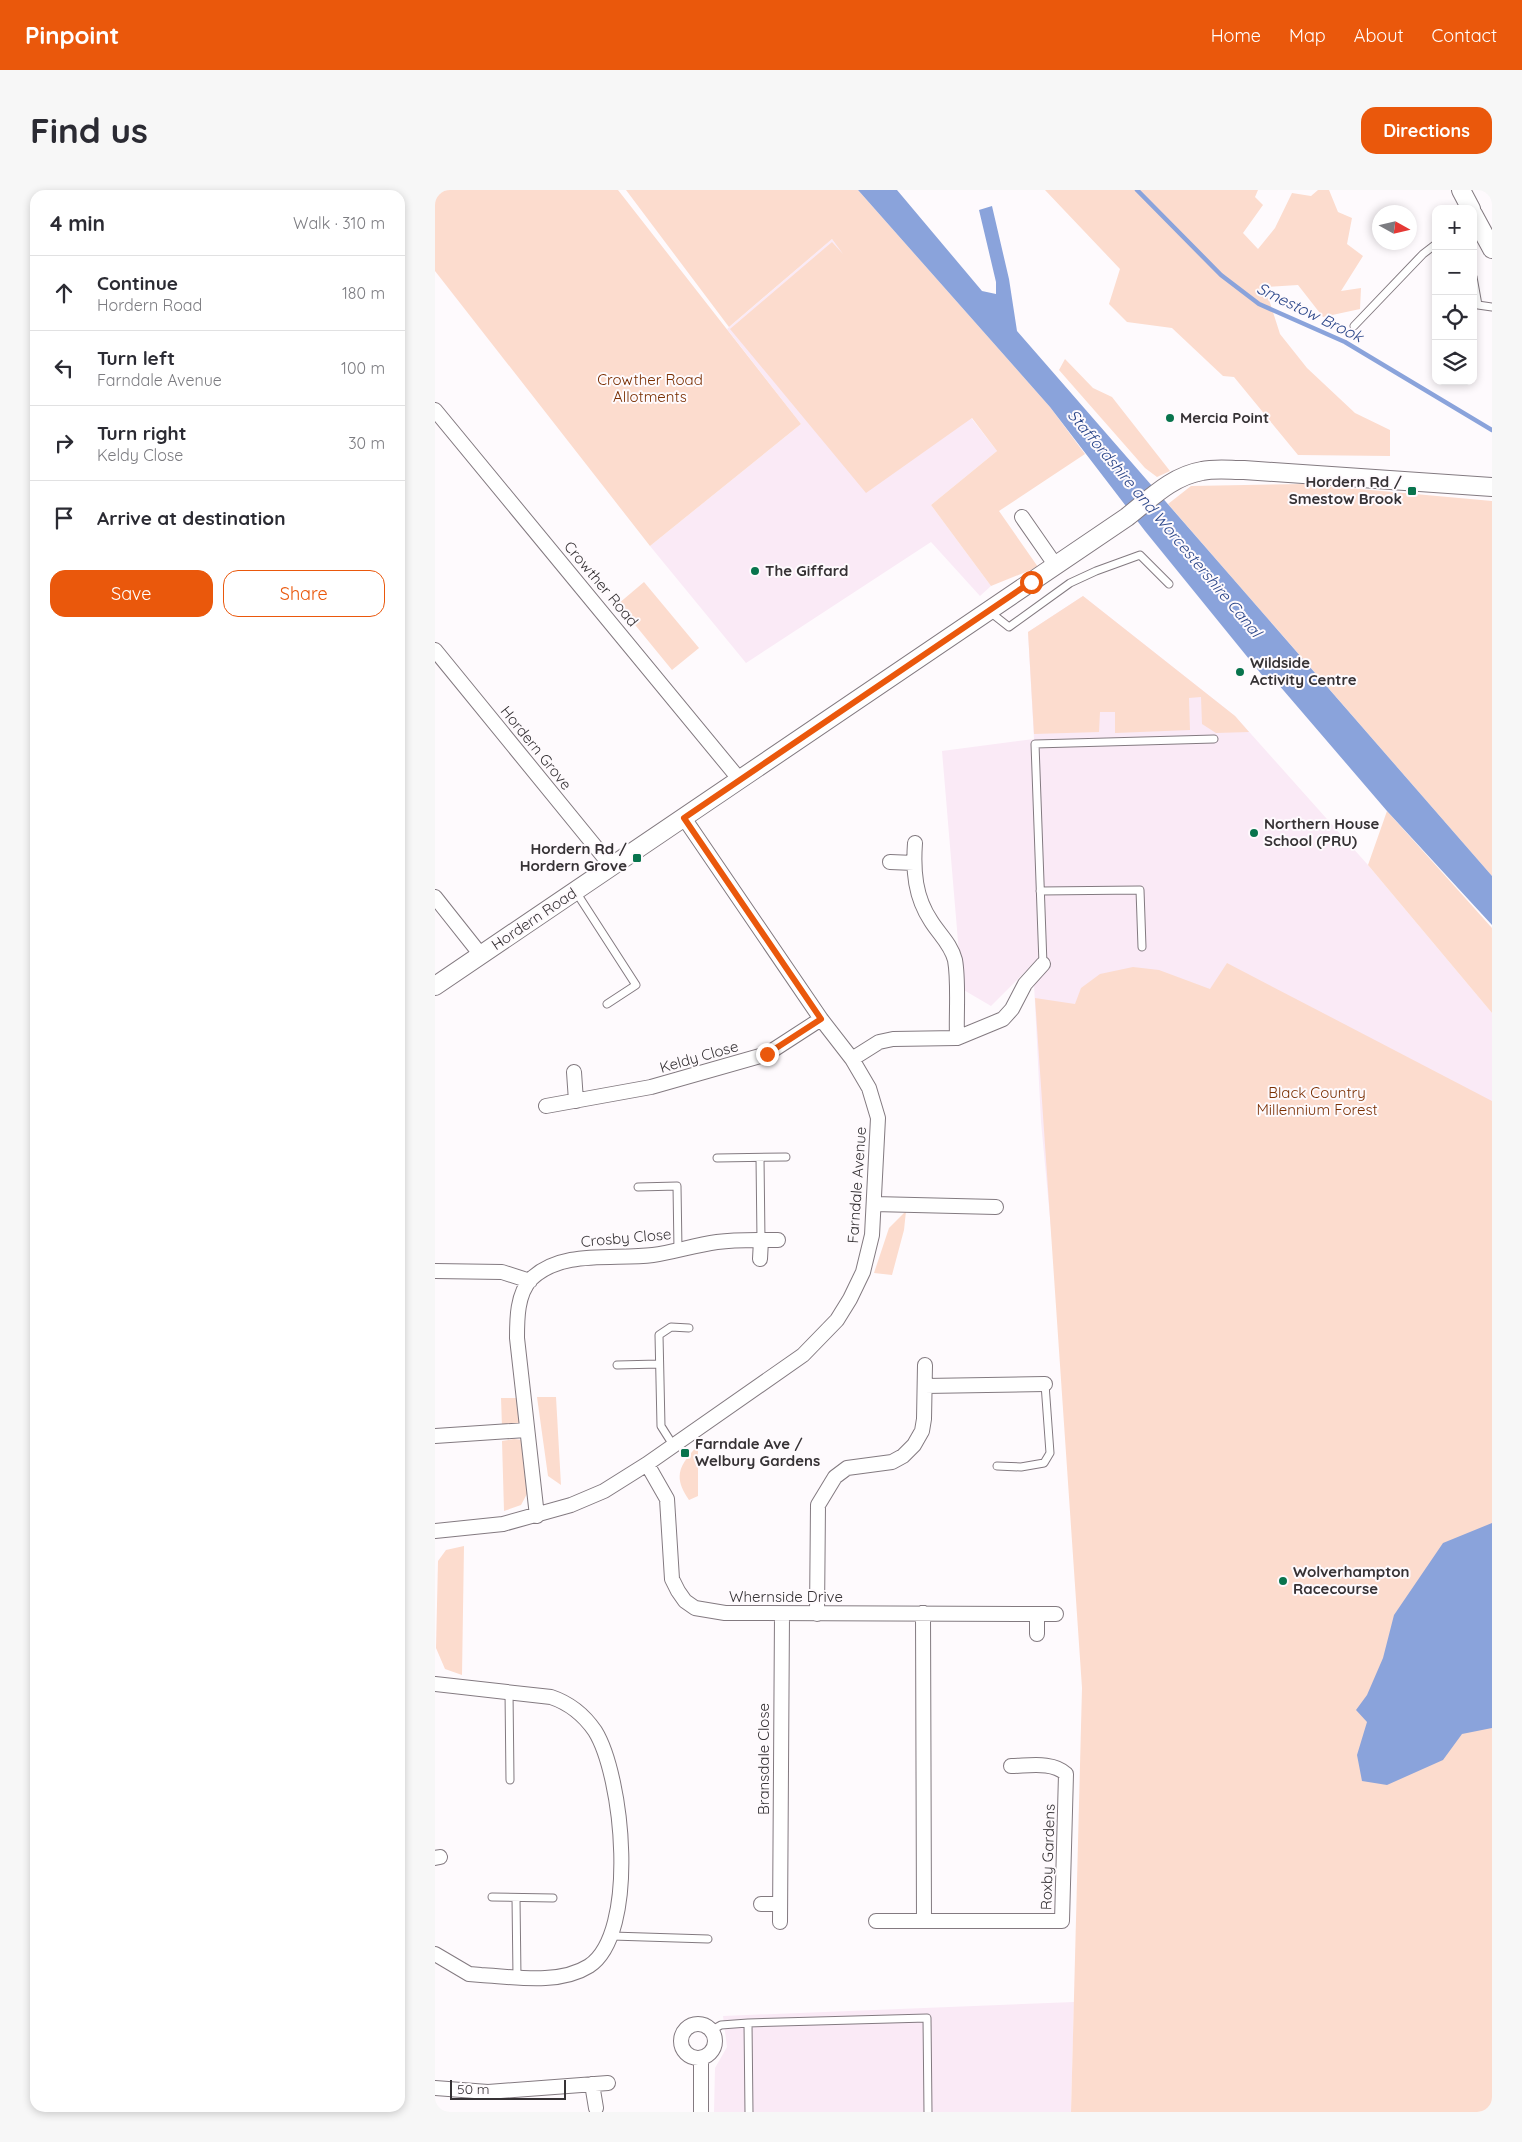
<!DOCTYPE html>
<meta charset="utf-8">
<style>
:root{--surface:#fff;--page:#f7f7f7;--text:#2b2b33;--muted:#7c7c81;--line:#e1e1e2;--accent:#ea580c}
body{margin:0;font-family:Quicksand,sans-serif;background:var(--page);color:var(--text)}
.controls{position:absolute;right:15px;top:15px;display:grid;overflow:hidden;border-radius:10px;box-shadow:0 2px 8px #0003}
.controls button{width:45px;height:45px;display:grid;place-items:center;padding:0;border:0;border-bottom:1px solid var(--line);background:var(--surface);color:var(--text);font:25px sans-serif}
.compass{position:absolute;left:937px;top:15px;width:45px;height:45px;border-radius:50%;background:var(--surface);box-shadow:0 2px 8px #0003;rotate:98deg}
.scale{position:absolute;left:15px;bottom:12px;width:116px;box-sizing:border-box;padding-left:5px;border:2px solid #363235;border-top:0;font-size:14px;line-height:18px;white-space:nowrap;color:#363235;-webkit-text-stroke:4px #fefafd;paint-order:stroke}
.stop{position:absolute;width:15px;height:15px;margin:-11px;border:4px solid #ea580c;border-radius:50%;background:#fff}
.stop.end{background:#ea580c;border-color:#fff;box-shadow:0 1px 5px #0008}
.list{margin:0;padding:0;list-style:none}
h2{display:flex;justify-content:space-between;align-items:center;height:65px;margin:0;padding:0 20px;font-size:21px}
h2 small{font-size:16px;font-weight:400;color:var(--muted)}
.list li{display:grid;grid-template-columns:32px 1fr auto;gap:15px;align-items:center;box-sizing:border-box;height:75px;padding:0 20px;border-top:1px solid var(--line)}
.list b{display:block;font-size:19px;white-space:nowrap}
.list p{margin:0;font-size:16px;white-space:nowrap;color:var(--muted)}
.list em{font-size:16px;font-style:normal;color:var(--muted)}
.actions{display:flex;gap:10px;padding:15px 20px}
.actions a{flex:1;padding:11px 0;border:1px solid var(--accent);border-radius:15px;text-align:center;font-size:18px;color:var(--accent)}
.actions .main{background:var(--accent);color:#fff}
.icon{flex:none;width:28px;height:28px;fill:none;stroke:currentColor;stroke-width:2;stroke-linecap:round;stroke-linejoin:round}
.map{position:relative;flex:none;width:1057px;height:1922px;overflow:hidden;border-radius:15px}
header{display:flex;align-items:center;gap:30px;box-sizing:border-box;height:70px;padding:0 25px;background:var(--accent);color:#fff}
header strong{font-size:24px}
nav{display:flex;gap:28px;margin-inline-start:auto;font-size:18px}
.intro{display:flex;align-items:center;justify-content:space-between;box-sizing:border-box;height:120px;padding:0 30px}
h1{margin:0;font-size:35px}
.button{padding:12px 22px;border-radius:15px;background:var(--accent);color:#fff;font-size:18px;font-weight:700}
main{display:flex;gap:30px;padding:0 30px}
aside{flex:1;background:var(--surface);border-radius:15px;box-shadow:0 2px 8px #0003}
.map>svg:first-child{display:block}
.built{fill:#faeaf6}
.green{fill:#fcdcce}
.water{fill:#8aa3db}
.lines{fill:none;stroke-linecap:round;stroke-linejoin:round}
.stream{stroke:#8aa3db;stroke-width:4.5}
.service-casing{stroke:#837a80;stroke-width:9}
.minor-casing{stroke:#837a80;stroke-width:16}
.tertiary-casing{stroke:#837a80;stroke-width:20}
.service{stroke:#fff;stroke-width:7}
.minor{stroke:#fff;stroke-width:14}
.tertiary{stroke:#fff;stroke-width:18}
.route{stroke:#ea580c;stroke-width:6}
.poi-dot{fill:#08744d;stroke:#fefafd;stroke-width:2}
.labels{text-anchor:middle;stroke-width:4;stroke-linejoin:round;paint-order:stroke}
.park-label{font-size:15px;fill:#7a2f02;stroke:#fefafd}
.poi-label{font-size:15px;font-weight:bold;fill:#363235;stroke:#fefafd;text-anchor:start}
.street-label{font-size:15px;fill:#363235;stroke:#fefafd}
.water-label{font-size:16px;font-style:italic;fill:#2c478a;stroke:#fefafd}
</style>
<header>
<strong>Pinpoint</strong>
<nav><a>Home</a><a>Map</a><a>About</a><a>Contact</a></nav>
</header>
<div class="intro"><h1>Find us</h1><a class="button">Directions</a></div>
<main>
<aside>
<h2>4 min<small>Walk · 310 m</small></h2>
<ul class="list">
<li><svg class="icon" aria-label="ahead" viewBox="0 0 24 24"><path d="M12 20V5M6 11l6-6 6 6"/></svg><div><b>Continue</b><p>Hordern Road</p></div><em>180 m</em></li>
<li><svg class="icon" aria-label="left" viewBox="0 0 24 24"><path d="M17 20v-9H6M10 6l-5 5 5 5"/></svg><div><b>Turn left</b><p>Farndale Avenue</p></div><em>100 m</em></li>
<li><svg class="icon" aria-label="right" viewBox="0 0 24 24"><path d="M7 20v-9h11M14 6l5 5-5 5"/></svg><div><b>Turn right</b><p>Keldy Close</p></div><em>30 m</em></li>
<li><svg class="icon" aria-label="arrive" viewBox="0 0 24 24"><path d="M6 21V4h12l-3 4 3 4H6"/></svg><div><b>Arrive at destination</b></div></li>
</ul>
<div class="actions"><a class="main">Save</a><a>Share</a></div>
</aside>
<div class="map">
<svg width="1057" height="1922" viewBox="0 0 1057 1922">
<rect width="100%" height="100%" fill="#fefafd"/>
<path class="built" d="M397,49l165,212 -66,54 60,81 -11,10 -49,-54 -185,121 -96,-117 151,-122 -74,-95z
M648,406l152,120 133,149 124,148v88l-435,191 -16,-170 -8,-158 -42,42 -29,-17 -20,-238 92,-12 -6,-107z
M639,1812l-3,110h-357l1,-44 12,-21 -4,-31z"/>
<path class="green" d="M0,0h183l183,234 -151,122 -215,-275z
M191,0h232l192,217 35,47 -86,57 39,56 -47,19 -60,-81 66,-54 -25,-33 -106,75 -136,-164 102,-87 11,12 -11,-15 -103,88z
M610,0h213l-3,7 8,8 -20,28 15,16 17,-21 17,-35 19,3 7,-6h11l9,22 14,6 -5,26 16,12 -22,35 20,-3 -1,21 -37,8 -25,-32 -33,2 15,47 27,34 48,45 35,17v26l-92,-1 -64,-78 -11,-1 -51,-48 -45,-6 -18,-18 11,-35z
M630,169l28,29 19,9 58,74 -13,6 -12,-9 -86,-98z
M870,294l187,17v375l-324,-372 23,-18z
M209,392l55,66 -27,22 -54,-66z
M648,406l152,120 14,16 -33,1 -14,-9 -1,-27 -12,1 1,32 -75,3v-21h-15l-1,20 -65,2 -6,-102z
M952,621l105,117v85l-124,-148z
M792,773l265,138v1011h-421l11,-424 -47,-690 40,6 6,-16 19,-14 33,-7 26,3 51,19z
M471,1021l-2,19 -12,45 -18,-2 15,-45z
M102,1207h19l5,88 -13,-9z
M66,1208h18l2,24 -7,4 -12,1z
M79,1249l9,1 5,52 -7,13 -17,6 -2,-70z
M263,1255v51l-9,4c-17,-24 -9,-35 9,-55z
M29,1356l-2,129 -17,-6 -9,-21 2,-87 8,-11z"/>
<path class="water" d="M423,0h39l85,101 14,3v-12l-17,-72 13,-4 17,73 8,52 475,545v49l-105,-114 -115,-134 -10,-2 -117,-144 -95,-124z
M1057,1333v205l-30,6 -19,26 -56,25 -25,-4 -5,-26 10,-33 -11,-12 11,-15 16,-37 11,-43 49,-72z"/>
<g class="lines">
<path class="stream" d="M702,0l84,85 38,29 86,38 147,88"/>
<defs>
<path id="service" d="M1038,87l5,28 14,2
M919,136l69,-72 13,-10
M555,422l19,15 61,-44 26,-12 44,-16 29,29
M605,701l100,-1 2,57
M141,702l60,93 -29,19
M608,774l-8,-220 179,-5
M282,968l69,-1
M325,968l1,82
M203,997l39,-1 1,64
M182,1175l42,-1
M238,1255l-12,-19 -2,-91 12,-8 18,1
M562,1276l24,1 23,-4 6,-10 -5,-69
M74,1502l1,88
M57,1707l61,1
M81,1708l1,79
M177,1746l96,3
M313,1833l179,-5 1,94
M277,1840l9,-5 27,-2 1,89"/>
<path id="minor" d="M0,220l305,370
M587,327l34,49
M0,460l177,217
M480,653c-2,28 0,54 16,78 8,13 20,23 24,39 4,22 1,55 2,78
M455,672l24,1
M0,707l46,58
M417,869l27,-17 14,-3 64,-1 46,-19 9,-10 13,-25 18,-20
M139,882l2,29
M111,916l105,-19 116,-33 54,-35
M439,1014l122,3
M325,1069l1,-19
M0,1081l67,1 28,9
M490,1196l120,-2
M0,1246l91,-6
M212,1274l20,35 5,80 6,12 7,10 10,7 30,5 331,1
M102,1326l-20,-178c0,-19 0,-44 14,-59 31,-30 83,-19 122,-24 21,-3 42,-10 64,-13 20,-3 41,-2 61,-2
M0,1341l68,-7 68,-19 33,-14 43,-27 156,-109 34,-35 13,-21 13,-27 9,-37 6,-117 -9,-30 -17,-29 -31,-40 -137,-201
M488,1423l1,307
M382,1424l1,-109 17,-28 12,-9 45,-6 11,-6 11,-11 8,-14 2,-12 1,-54
M602,1444v-20
M0,1494l116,13c18,6 33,18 44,34 28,45 44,202 -6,235 -30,19 -75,11 -108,9l-12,-1 -34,-20
M0,1668l5,-1
M326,1714h18
M441,1731h186l4,-147c-13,-13 -38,-8 -55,-8
M345,1732l2,-308
M246 1851a17 17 0 1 1 34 0a17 17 0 1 1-34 0Z
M266,1868v54
M157,1894l4,24
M0,1898l53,4 120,-9"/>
<path id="tertiary" d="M1026,0l10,19
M1038,24l19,35
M0,796l692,-469c23,-18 45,-41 75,-46 13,-3 28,-1 42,-1l248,17"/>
</defs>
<use href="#service" class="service-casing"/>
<use href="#minor" class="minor-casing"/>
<use href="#tertiary" class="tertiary-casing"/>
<use href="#service" class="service"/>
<use href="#minor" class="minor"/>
<use href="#tertiary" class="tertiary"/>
</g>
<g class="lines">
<path class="route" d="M332,864l54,-35 -137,-201 347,-236"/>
</g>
<g class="poi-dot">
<circle cx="735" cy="228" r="5"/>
<rect x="972" y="296" width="10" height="10" rx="2.5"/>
<circle cx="320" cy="381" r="5"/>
<circle cx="805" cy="482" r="5"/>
<circle cx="819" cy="643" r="5"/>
<rect x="197" y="663" width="10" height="10" rx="2.5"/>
<rect x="245" y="1258" width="10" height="10" rx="2.5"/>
<circle cx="848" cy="1391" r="5"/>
</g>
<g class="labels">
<g class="park-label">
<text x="215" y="195">Crowther Road<tspan x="215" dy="17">Allotments</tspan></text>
<text x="882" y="908">Black Country<tspan x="882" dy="17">Millennium Forest</tspan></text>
</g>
<g class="poi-label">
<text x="745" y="233">Mercia Point</text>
<text x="967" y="297" text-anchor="end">Hordern Rd /<tspan x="967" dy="17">Smestow Brook</tspan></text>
<text x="330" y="386">The Giffard</text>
<text x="815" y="478">Wildside<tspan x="815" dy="17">Activity Centre</tspan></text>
<text x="829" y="639">Northern House<tspan x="829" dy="17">School (PRU)</tspan></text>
<text x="192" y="664" text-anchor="end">Hordern Rd /<tspan x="192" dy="17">Hordern Grove</tspan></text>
<text x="260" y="1259">Farndale Ave /<tspan x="260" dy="17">Welbury Gardens</tspan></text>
<text x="858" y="1387">Wolverhampton<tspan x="858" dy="17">Racecourse</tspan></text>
</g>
<g class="street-label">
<text transform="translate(166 394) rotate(50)" y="5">Crowther Road</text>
<text transform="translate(101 558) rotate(51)" y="5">Hordern Grove</text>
<text transform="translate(99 729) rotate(-34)" y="5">Hordern Road</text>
<text transform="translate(264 867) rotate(-16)" y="5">Keldy Close</text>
<text transform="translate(422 995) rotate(-86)" y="5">Farndale Avenue</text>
<text transform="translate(191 1048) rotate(-5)" y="5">Crosby Close</text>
<text x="351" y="1412">Whernside Drive</text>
<text transform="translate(329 1569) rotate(-90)" y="5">Bransdale Close</text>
<text transform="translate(613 1667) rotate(-88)" y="5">Roxby Gardens</text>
</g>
<g class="water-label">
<text transform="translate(875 122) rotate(26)" y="6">Smestow Brook</text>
<text transform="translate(730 333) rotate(50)" y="6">Staffordshire and Worcestershire Canal</text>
</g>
</g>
</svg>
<div class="controls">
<button>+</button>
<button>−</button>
<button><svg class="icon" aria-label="locate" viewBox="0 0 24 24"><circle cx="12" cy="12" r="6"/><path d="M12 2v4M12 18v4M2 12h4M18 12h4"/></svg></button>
<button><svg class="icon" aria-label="layers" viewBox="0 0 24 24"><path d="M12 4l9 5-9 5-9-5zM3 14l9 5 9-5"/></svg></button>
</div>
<svg class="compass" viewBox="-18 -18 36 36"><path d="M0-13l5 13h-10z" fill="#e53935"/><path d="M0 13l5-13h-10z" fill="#7c7c81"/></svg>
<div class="scale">50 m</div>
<div class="stop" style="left:596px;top:392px"></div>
<div class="stop end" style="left:332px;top:864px"></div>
</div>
</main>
